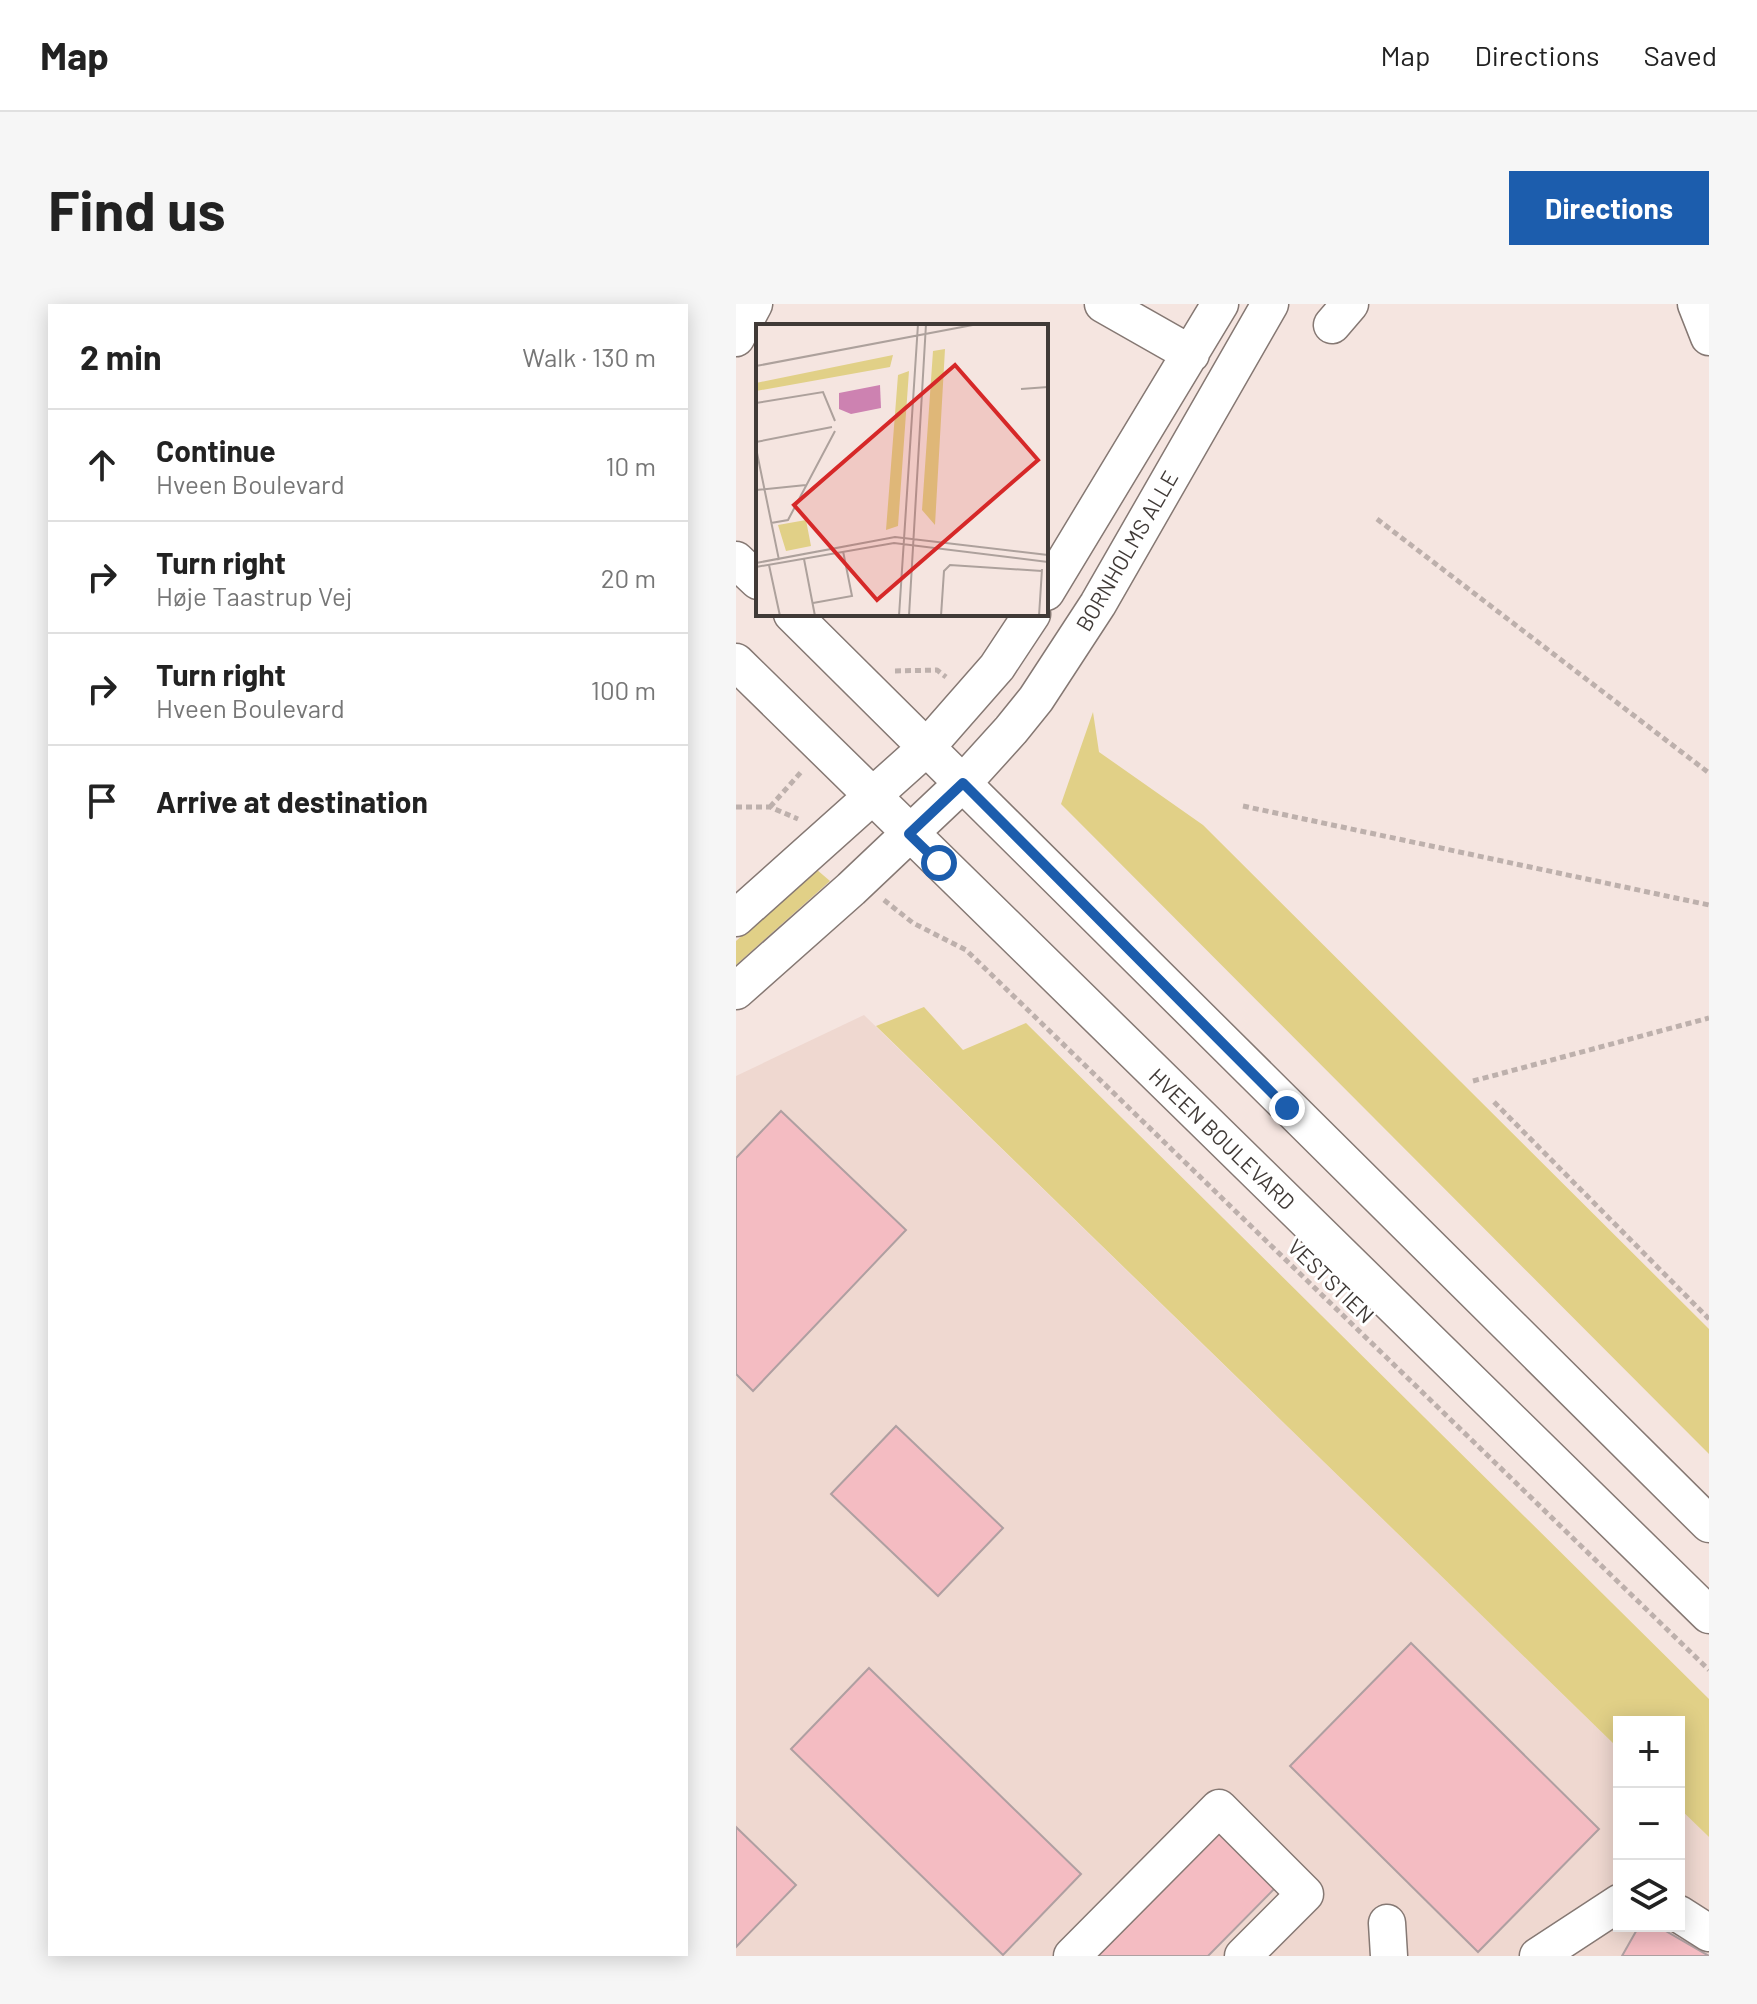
<!DOCTYPE html>
<meta charset="utf-8">
<style>
:root{--surface:#fff;--page:#f6f6f6;--text:#222;--muted:#767676;--line:#e0e0e0;--accent:#1c5dad}
body{margin:0;font-family:Barlow,sans-serif;background:var(--page);color:var(--text)}
.controls{position:absolute;right:24px;bottom:24px;display:grid;overflow:hidden;border-radius:0px;box-shadow:0 4px 20px #0003}
.controls button{width:72px;height:72px;display:grid;place-items:center;padding:0;border:0;border-bottom:2px solid var(--line);background:var(--surface);color:var(--text);font:40px sans-serif}
.stop{position:absolute;width:24px;height:24px;margin:-18px;border:6px solid #1c5dad;border-radius:50%;background:#fff}
.stop.end{background:#1c5dad;border-color:#fff;box-shadow:0 2px 8px #0008}
.list{margin:0;padding:0;list-style:none}
h2{display:flex;justify-content:space-between;align-items:center;height:104px;margin:0;padding:0 32px;font-size:34px}
h2 small{font-size:26px;font-weight:400;color:var(--muted)}
.list li{display:grid;grid-template-columns:52px 1fr auto;gap:24px;align-items:center;box-sizing:border-box;height:112px;padding:0 32px;border-top:2px solid var(--line)}
.list b{display:block;font-size:30px;white-space:nowrap}
.list p{margin:0;font-size:26px;white-space:nowrap;color:var(--muted)}
.list em{font-size:26px;font-style:normal;color:var(--muted)}
.icon{flex:none;width:44px;height:44px;fill:none;stroke:currentColor;stroke-width:2;stroke-linecap:round;stroke-linejoin:round}
.map{position:relative;flex:none;width:973px;height:1652px;overflow:hidden;border-radius:0px}
header{display:flex;align-items:center;gap:48px;box-sizing:border-box;height:112px;padding:0 40px;background:var(--surface);border-bottom:2px solid var(--line)}
header strong{font-size:38px}
nav{display:flex;gap:44px;margin-inline-start:auto;font-size:28px}
.intro{display:flex;align-items:center;justify-content:space-between;box-sizing:border-box;height:192px;padding:0 48px}
h1{margin:0;font-size:56px}
.button{padding:20px 36px;border-radius:0px;background:var(--accent);color:#fff;font-size:28px;font-weight:700}
main{display:flex;gap:48px;padding:0 48px}
aside{flex:1;background:var(--surface);border-radius:0px;box-shadow:0 4px 20px #0003}
.map>svg:first-child{display:block}
.built{fill:#efd8d0}
.green{fill:#e1d087}
.building{fill:#f4bcc2;stroke:#af9fa1;stroke-width:2}
.lines{fill:none;stroke-linecap:round;stroke-linejoin:round}
.minor-casing{stroke:#857873;stroke-width:39}
.path{stroke:#bdb0ac;stroke-width:5;stroke-dasharray:6 4;stroke-linecap:butt}
.minor{stroke:#fff;stroke-width:36}
.route{stroke:#1c5dad;stroke-width:10}
.labels{text-anchor:middle;stroke-width:6;stroke-linejoin:round;paint-order:stroke}
.street-label{font-size:22px;fill:#403a37;stroke:#fff}
.inset-road{fill:none;stroke:#ada19c;stroke-width:2}
.view{fill:#d62828;fill-opacity:0.15;stroke:#d62828;stroke-width:4}
.inset-edge{fill:none;stroke:#403a37;stroke-width:4}
</style>
<header>
<strong>Map</strong>
<nav><a>Map</a><a>Directions</a><a>Saved</a></nav>
</header>
<div class="intro"><h1>Find us</h1><a class="button">Directions</a></div>
<main>
<aside>
<h2>2 min<small>Walk · 130 m</small></h2>
<ul class="list">
<li><svg class="icon" aria-label="ahead" viewBox="0 0 24 24"><path d="M12 20V5M6 11l6-6 6 6"/></svg><div><b>Continue</b><p>Hveen Boulevard</p></div><em>10 m</em></li>
<li><svg class="icon" aria-label="right" viewBox="0 0 24 24"><path d="M7 20v-9h11M14 6l5 5-5 5"/></svg><div><b>Turn right</b><p>Høje Taastrup Vej</p></div><em>20 m</em></li>
<li><svg class="icon" aria-label="right" viewBox="0 0 24 24"><path d="M7 20v-9h11M14 6l5 5-5 5"/></svg><div><b>Turn right</b><p>Hveen Boulevard</p></div><em>100 m</em></li>
<li><svg class="icon" aria-label="arrive" viewBox="0 0 24 24"><path d="M6 21V4h12l-3 4 3 4H6"/></svg><div><b>Arrive at destination</b></div></li>
</ul>
</aside>
<div class="map">
<svg width="973" height="1652" viewBox="0 0 973 1652">
<rect width="100%" height="100%" fill="#f5e5e0"/>
<path class="built" d="M128,711l755,734v177h60v-118l30,29v119h-973v-880z"/>
<path class="green" d="M357,408l6,40 104,73 506,504v125l-648,-650z
M80,565l14,12 -94,84v-24z
M188,703l39,43 63,-27 683,676v138l-30,-29v-86h-60v27l-743,-723z"/>
<path class="building" d="M45,807l125,119 -153,161 -17,-17v-216z
M160,1122l107,102 -65,68 -107,-102z
M675,1339l188,186 -121,123 -188,-186z
M133,1364l212,206 -78,81 -212,-206z
M486,1522l58,57 -72,73h-114z
M0,1523l60,58 -60,62z
M903,1622h18l52,30h-87z"/>
<g class="lines">
<defs>
<path id="minor" d="M367,0l88,50
M960,0l13,33
M596,21l18,-21
M0,34l18,-34
M0,256l22,21
M310,288l174,-288
M56,310l917,910
M0,358l973,953
M0,614l190,-170 71,-81 35,-53
M0,687l115,-102 112,-106 48,-53 25,-31 62,-95 172,-300
M943,1610l30,19
M651,1619l2,33
M336,1652l147,-148 86,86 -62,62
M802,1652l81,-53"/>
</defs>
<use href="#minor" class="minor-casing"/>
<path class="path" d="M641,215l332,254
M159,367l42,-1 9,7
M507,502l466,99
M0,503h34l28,12
M34,503l31,-35
M148,596l29,23 53,27 743,720
M737,777l236,-63
M758,798l215,217"/>
<use href="#minor" class="minor"/>
</g>
<g class="lines">
<path class="route" d="M203,559l-30,-29 54,-51 324,325"/>
</g>
<g class="labels">
<g class="street-label">
<text transform="translate(391 247) rotate(-60)" y="8">BORNHOLMS ALLE</text>
<text transform="translate(486 835) rotate(44)" y="8">HVEEN BOULEVARD</text>
<text transform="translate(595 977) rotate(44)" y="8">VESTSTIEN</text>
</g>
</g>
<g transform="translate(20 20)">
<rect width="292" height="292" fill="#f5e5e0"/>
<path d="M189,25l-10,176 -13,-15 11,-159zM137,31l-3,12 -134,24v-8zM153,47l-11,155 -12,4 12,-155zM50,196l5,26 -25,5 -8,-26z" fill="#e1d087"/>
<path d="M124,61l1,23 -30,6 -12,-5v-16z" fill="#cd82b1"/>
<path class="inset-road" d="M0,42l222,-42M265,65l27,-2M0,79l67,-11 12,29M0,118l76,-15M0,124l23,112M0,166l50,-5M15,199l17,-3 47,-89M48,235l11,57M0,239l139,-26 153,18M13,241l11,51M0,243l138,-24 154,19M57,279l39,-7 -9,-45M143,292l19,-292M153,292l17,-292M185,292l3,-45 6,-6 92,6M283,292l3,-47"/>
<path class="view" d="M199,41l83,95 -161,140 -83,-95z"/>
<rect width="292" height="292" class="inset-edge"/>
</g>
</svg>
<div class="controls">
<button>+</button>
<button>−</button>
<button><svg class="icon" aria-label="layers" viewBox="0 0 24 24"><path d="M12 4l9 5-9 5-9-5zM3 14l9 5 9-5"/></svg></button>
</div>
<div class="stop" style="left:203px;top:559px"></div>
<div class="stop end" style="left:551px;top:804px"></div>
</div>
</main>
